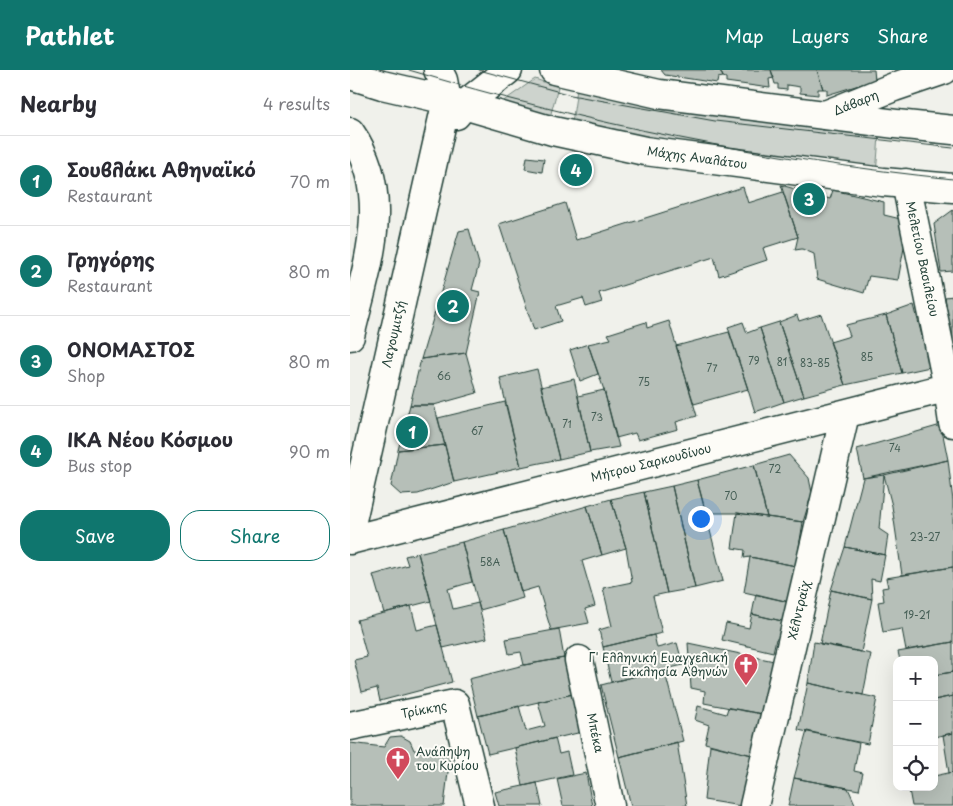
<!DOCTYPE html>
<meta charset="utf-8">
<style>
:root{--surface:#fff;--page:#f7f7f7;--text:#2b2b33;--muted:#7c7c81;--line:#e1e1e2;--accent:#0f766e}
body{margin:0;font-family:"Playpen Sans",sans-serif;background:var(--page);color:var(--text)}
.controls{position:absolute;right:15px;bottom:15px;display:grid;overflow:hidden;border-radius:10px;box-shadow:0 5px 20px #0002}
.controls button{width:45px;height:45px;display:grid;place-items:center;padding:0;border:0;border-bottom:1px solid var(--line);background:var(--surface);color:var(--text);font:25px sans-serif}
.you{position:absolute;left:350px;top:448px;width:18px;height:18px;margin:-12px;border:4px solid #fff;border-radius:50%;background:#1a73e8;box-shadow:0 0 0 8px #1a73e833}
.badge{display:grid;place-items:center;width:32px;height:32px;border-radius:50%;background:var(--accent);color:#fff;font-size:16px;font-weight:700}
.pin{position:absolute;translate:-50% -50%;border:2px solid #fff;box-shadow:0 1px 5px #0006}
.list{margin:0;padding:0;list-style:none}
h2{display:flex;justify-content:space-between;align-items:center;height:65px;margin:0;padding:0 20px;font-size:21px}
h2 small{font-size:16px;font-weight:400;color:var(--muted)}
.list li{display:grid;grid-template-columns:32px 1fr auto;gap:15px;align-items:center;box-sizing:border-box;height:90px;padding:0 20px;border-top:1px solid var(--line)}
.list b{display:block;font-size:19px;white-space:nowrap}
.list p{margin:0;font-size:16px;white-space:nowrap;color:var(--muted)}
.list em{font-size:16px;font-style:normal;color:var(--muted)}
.actions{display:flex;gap:10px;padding:15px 20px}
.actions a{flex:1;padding:11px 0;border:1px solid var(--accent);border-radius:20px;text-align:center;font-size:18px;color:var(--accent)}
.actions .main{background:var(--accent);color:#fff}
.icon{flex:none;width:28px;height:28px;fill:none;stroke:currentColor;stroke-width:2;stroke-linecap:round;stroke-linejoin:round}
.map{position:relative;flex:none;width:603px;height:736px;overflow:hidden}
header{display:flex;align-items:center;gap:30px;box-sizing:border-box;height:70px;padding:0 25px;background:var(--accent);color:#fff}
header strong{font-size:24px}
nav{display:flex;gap:28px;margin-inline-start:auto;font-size:18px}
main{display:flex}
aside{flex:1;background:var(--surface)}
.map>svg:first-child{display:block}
.green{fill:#cdd3cd;stroke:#768880}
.building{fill:#b6bfb8;stroke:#1f3d34}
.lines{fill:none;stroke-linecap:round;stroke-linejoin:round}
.minor-casing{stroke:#1f3d34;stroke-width:31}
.major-casing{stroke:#1f3d34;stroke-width:31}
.minor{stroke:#fdfcf7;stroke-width:28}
.major{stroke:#fdfcf7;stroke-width:28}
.tram{stroke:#1f3d34;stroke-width:1}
.labels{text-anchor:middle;stroke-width:4;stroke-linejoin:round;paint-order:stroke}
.number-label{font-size:10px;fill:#455e55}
.street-label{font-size:12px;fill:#1f3d34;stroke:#fdfcf7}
.poi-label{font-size:12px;fill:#1f3d34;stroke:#fdfcf7;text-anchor:end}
</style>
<header>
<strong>Pathlet</strong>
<nav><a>Map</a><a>Layers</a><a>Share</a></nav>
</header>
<main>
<aside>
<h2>Nearby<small>4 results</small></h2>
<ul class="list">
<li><span class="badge">1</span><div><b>Σουβλάκι Αθηναϊκό</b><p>Restaurant</p></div><em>70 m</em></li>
<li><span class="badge">2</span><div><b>Γρηγόρης</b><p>Restaurant</p></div><em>80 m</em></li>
<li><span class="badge">3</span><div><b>ΟΝΟΜΑΣΤΟΣ</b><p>Shop</p></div><em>80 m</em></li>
<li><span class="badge">4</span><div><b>ΙΚΑ Νέου Κόσμου</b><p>Bus stop</p></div><em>90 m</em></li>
</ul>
<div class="actions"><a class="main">Save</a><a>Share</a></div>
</aside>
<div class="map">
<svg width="603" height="736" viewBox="0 0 603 736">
<rect width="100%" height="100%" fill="#f0f1eb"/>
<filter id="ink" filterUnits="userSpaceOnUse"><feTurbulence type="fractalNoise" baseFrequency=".02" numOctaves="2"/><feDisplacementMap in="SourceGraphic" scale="10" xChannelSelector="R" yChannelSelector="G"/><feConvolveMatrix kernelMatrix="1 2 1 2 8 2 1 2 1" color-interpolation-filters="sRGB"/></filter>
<g filter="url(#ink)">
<path class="green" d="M185,9l23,8 -9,34 -54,-14z
M227,19l110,23 192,24 -3,39 -305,-45z"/>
<path class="building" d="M311,0h59l3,7 -5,1 -1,5 -52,-8z
M370,0h51l3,8 -5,1 1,9 -44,-6v-4l-3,-1z
M421,0h46l6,19h-5v6l-18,-2v-6l-13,-2v5l-9,-1v-5h-3z
M467,0h57l1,10 -48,15v-6h-4z
M177,87l17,2 -2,13 -17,-3z
M431,115l49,14 3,-9 51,12v13l25,6 -11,59 -29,-4 -5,17 -47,-14 -3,-25 -12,-5 -7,1 3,-13z
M393,117l5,16 35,-11 15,45 -35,11 4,12 -48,16 -5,-19 -115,36 3,9 -16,5 -3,-9 -27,8 5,15 -27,9 -35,-106 66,-21 11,37z
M603,140v61l-12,1 -7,-48z
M119,159l10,35 -7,26 8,2 -14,61 -45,6 38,-128z
M603,226v53l-8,-52z
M564,235l16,62 -28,6 -16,-58z
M471,244l24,71 -41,11 -25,-74 18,-7 2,6z
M536,245l16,58 -57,12 -15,-43 20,-6 -4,-11z
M319,251l28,95 -21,6 2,7 -40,11 -3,-7 -19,5 -12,-48 -16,-46 23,-5 -3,-5 38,-12 1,6z
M393,252l4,11 13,-5 24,74 -29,10 -27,-85z
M429,252l25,74 -20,6 -24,-74z
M379,262l19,57 -54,15 -18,-58z
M238,274l10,30 -18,7 -10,-31z
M116,283l11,40 -43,12h-24l11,-46z
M187,299l22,90 -38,8 -21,-89z
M224,309l16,73 -31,7 -18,-72z
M254,320l15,57 -29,5 -12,-56z
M155,332l16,65 -67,15 -16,-64z
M60,335h24l11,40 -47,5z
M591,355l7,35 -85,18 -6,-29z
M95,375l9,37 -36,12 -17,1 -10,-9 7,-36z
M439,385l20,23 3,15 -9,29 -36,-5 -13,-52z
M598,390l5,41v66l-51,8 -10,-69 -8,-31z
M404,395l13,52 -30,-4h-31l-9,-33z
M534,405l-5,54 9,6 -3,20 -40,-8 18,-69z
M347,410l26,101 -28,7 -23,-102z
M322,416l23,102 -28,5 -23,-101z
M294,422l23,101 -14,3 9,37 -59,14 -4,-17 13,-4 -9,-38 29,-6 -6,-34 -15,-49z
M261,429l15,49 -24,7 -15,-49z
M237,436l15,49 -20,6 13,45 -10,3 4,14 -38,7 -13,-43 -17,5 -17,-62z
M387,443l66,9 -7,44 -46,-9 -6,1 1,-8 -13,-2z
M154,460l19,68 -43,12 -18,-68z
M112,472l10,40 -24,7 5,20 25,-6 9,35 -44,10 -25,-95z
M495,477l40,8 -5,26 -9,-2 1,20 -41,-9z
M68,483l13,48 -47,12 -11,-38 35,-10 -3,-9z
M400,487l46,9 -7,36 -45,-10z
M603,497v75l-47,8 -4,-21 -19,3 -5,-30 6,-1 -2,-13 6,-1 -2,-9z
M481,520l41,9 -11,53 -41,-8z
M406,524l33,8 -3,20 -34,-8z
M61,536l6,24 20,-5 15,57 -72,19 -3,-13 -15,4 -8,-32 13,-3 -10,-37z
M402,544l34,8 -4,18 -6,-1 -3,13 -51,-12 4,-17 23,5z
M209,559l5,29 -40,7 -3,-13 -12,2 -3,-15z
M304,565l3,13 20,-5 6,22 -72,17 -8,-35z
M464,572l57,12 -8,41 -55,-12z
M603,572v30l-19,3v-15h-34l-2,-8z
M338,573l86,18 -12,53 -58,-11 1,-12 -14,-3z
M214,588l9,36 -95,22 -9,-37 55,-14z
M314,599l19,72 -64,16 -18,-72z
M603,602v24l-19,4v-25z
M458,613l69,15 -9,46 -70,-14z
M223,624l9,38 -94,22 -10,-38 41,-10 7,25 19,-5 -7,-24z
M603,626v37l-19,4v-37z
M348,636l28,8 2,-6 34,6 -10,41 -47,-12 4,-18 -14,-5z
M457,661l52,12 -5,28 9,2 -4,17 -65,-12z
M603,663v39l-4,1 -6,-38z
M51,666l9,5 4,9 36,5 -6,51h-94v-63l34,4 6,-10z
M205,668l4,16 8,-2 5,23 -49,11 -8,-38z
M327,672l10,64h-56l-12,-49z
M360,675l42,10 -11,51 -37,-6z
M603,702v34h-41l-3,-16 12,-3h13v-11z
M236,703l6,33h-29l-6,-27z
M444,708l54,10 8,18h-68z
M187,713l5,23h-43l-4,-14z"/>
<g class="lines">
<defs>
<path id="minor" d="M475,45l69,-28 50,-17
M556,113l42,205 5,35
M0,470l603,-154
M229,590l31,146
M0,656l105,-22 25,102
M404,736l91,-392"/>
<path id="major" d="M204,0l105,24 237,30 57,6
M0,5l32,10 65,15 106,31 92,20 238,31 70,6
M106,45l8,-10 44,-35
M0,62c45,64 16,136 0,204
M0,459l97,-429 -4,-20 -5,-10"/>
</defs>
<use href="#minor" class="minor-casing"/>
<use href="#major" class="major-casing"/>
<use href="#minor" class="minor"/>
<use href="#major" class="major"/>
<path class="tram" d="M59,0c177,54 360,90 544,109
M129,0l92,25 144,26 238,27"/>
</g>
</g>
<defs>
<symbol id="church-pin" viewBox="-11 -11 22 30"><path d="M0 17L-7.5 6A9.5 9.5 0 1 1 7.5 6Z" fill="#d1495b" stroke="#fdfcf7"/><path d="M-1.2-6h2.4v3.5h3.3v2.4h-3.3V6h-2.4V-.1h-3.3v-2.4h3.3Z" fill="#fff"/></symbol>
</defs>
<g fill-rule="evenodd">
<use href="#church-pin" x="382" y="581" width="28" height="38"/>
<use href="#church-pin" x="34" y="675" width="28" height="38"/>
</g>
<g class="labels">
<g class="number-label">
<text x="517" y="291">85</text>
<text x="404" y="295">79</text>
<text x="432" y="296">81</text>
<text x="465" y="297">83-85</text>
<text x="362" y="302">77</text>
<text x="94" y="310">66</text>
<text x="294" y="316">75</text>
<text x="247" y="351">73</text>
<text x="217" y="358">71</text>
<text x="127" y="365">67</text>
<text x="545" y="382">74</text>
<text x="425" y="403">72</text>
<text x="381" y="430">70</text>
<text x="575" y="471">23-27</text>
<text x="140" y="496">58Α</text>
<text x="567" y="549">19-21</text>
</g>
<g class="street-label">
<text transform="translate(506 33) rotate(-22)" y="4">Δάβαρη</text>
<text transform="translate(347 88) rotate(8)" y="4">Μάχης Αναλάτου</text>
<text transform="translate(572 189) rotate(78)" y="4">Μελετίου Βασιλείου</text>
<text transform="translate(44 264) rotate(-77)" y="4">Λαγουμιτζή</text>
<text transform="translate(301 393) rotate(-14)" y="4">Μήτρου Σαρκουδίνου</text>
<text transform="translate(449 540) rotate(-77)" y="4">Χέλντραϊχ</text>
<text transform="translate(74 640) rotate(-11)" y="4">Τρίκκης</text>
<text transform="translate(245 663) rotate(78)" y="4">Μπέκα</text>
</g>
<g class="poi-label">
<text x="378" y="592">Γ' Ελληνική Ευαγγελική<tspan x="378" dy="14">Εκκλησία Αθηνών</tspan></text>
<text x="66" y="686" text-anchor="start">Ανάληψη<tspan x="66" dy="14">του Κυρίου</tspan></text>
</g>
</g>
</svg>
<div class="controls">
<button>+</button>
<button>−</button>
<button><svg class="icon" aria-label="locate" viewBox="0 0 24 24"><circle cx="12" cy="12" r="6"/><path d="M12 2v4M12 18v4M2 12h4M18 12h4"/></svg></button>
</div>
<div class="you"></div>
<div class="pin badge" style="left:62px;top:362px">1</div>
<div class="pin badge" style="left:103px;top:236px">2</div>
<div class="pin badge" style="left:459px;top:129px">3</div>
<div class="pin badge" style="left:226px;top:100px">4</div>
</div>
</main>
